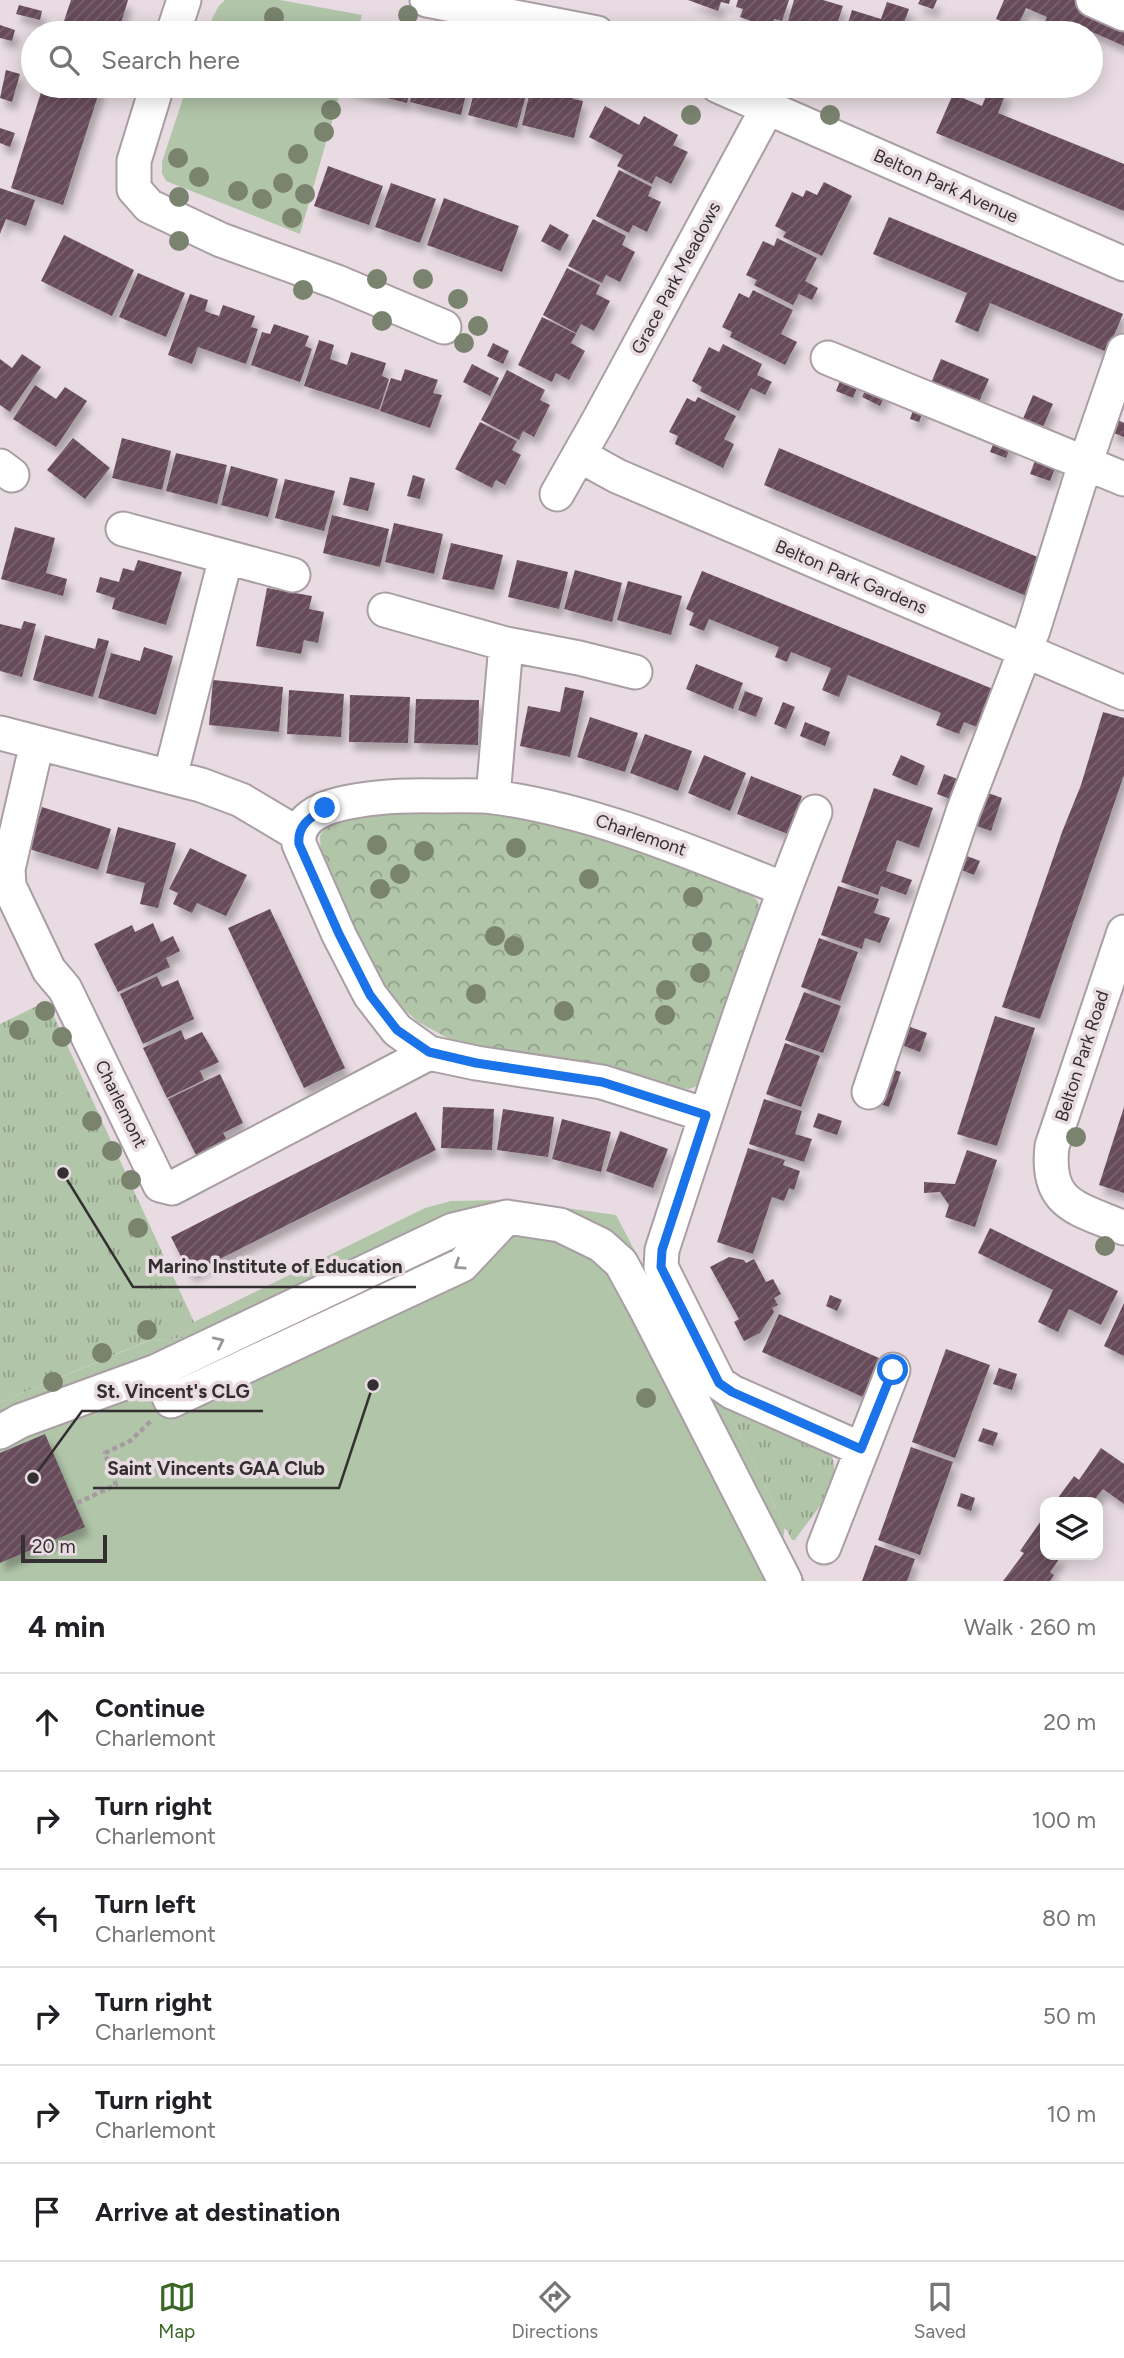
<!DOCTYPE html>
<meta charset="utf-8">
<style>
:root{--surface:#fff;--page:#f2f2f2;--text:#202124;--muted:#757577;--line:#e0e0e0;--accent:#3b6725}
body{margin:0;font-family:Figtree,sans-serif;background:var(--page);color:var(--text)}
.controls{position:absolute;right:21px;bottom:21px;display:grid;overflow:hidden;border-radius:14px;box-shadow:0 4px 18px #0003}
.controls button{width:63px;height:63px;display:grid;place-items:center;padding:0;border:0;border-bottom:2px solid var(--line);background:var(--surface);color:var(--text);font:35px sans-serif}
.scale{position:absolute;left:21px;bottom:18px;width:86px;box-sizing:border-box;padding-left:7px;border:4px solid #342f31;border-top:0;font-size:19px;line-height:24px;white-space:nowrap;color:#342f31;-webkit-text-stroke:5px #e8dce2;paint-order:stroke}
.stop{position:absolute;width:21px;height:21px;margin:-16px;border:5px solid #1a73e8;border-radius:50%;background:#fff}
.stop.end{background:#1a73e8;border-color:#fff;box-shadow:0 2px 7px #0008}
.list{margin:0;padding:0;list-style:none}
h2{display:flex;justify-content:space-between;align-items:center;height:91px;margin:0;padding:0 28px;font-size:30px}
h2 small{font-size:23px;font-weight:400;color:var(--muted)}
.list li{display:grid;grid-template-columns:46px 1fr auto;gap:21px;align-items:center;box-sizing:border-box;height:98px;padding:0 28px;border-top:2px solid var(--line)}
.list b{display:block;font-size:26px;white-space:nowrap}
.list p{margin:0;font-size:23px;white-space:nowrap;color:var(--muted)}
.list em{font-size:23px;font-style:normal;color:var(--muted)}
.icon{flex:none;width:38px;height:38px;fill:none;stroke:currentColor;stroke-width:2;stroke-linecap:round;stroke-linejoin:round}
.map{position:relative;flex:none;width:1124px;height:1581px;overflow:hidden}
.search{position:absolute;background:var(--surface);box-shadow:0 4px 18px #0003;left:21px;right:21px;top:21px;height:77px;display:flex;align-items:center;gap:18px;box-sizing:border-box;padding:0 24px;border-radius:38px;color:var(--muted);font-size:26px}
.sheet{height:679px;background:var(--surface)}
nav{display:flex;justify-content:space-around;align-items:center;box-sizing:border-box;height:98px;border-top:2px solid var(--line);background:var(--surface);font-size:19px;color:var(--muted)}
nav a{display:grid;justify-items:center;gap:4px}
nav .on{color:var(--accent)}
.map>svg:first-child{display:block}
.grass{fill:url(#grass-tufts)}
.park{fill:url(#park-crowns)}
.pitch{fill:#b1c5a9}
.building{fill:url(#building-hatch);filter:url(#shadow)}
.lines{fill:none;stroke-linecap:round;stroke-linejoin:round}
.minor-casing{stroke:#a99ea3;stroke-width:37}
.path{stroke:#a59ca0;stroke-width:4.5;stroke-dasharray:5 3.5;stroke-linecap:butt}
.minor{stroke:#fff;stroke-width:33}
.tree{fill:#79836e}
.oneway{stroke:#9a9798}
.route{stroke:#1a73e8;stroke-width:9}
.labels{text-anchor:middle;stroke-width:7;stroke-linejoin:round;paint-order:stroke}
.street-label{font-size:18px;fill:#342f31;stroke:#e8dce2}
.leader{fill:none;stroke:#342f31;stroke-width:2.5}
.callout-dot{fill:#342f31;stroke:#e8dce2;stroke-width:2.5}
.callout-label{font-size:19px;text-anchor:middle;font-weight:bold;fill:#342f31;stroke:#e8dce2;stroke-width:7;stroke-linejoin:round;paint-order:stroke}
</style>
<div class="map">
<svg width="1124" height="1581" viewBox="0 0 1124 1581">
<defs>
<pattern id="grass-tufts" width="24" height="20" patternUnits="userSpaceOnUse" patternTransform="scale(1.75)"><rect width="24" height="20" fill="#b1c5a9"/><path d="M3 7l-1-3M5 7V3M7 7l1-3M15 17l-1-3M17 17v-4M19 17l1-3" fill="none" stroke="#91a08a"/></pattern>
<pattern id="park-crowns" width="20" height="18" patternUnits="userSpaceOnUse" patternTransform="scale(1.75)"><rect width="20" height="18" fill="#b1c5a9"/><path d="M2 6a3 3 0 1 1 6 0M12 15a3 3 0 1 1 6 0" fill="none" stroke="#91a08a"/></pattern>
<pattern id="building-hatch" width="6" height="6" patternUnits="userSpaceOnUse" patternTransform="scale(1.75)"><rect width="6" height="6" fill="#674b5a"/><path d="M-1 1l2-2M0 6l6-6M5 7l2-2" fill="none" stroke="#79636f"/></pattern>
<filter id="shadow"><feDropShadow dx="4.5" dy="8" stdDeviation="3.5" flood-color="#0004"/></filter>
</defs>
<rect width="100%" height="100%" fill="#e8dce2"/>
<path class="grass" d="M47,1001l147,321 -10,16 -34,2 -150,62v-378z
M725,1403l106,51c14,32 -21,62 -36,86h-3l-7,-13z"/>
<path class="park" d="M420,808l84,5 115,28 125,48 14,12 2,16 -60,168 -11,4 -12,-1 -58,-18 -50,-10 -63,-7 -49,-10 -39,-21 -25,-23 -20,-29 -52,-113 -1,-21 10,-15 18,-8z"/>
<path class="pitch" d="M225,0h55l82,15 -5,18h-152l13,-26z
M187,86h155l-42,148 -134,-53 -4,-8v-11z
M509,1200l107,15 97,185 12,3 60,124 -2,11 22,43h-805v-179l151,-62 33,-2 10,-16 231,-114 26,-7z"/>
<path class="building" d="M71,0h57l-10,33h-58z
M688,0h42l-1,4 -8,-2 -3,9z
M738,0h51l-7,21 -8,-2 -3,9 -31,-11 3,-8 -7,-2z
M794,0h29l20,6 -9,27h-43l2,-7 -6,-2z
M920,0h17l-4,9 -15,-5z
M1004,0h73l47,20v26l-43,-19 -3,6h-38l7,-16 -21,-9 -9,20 -21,-9z
M887,2l22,7 -7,19 -4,-2 -3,7h-50l7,-23 29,9z
M19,5l23,6 -2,9 -24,-6z
M0,25l15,5 -3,11 -12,-3z
M24,49h9v10l-10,-1z
M6,70l14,4 -8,28 -12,-4z
M43,86h58l-38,119 -52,-17z
M348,86h63l-4,17 -60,-15z
M414,86h54l-7,29 -51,-13z
M476,86h45l-1,3 7,2 -10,37 -49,-13z
M540,86h26l10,2 -3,11 10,2 -9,37 -52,-13 9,-37 8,2z
M990,87l16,6 -8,20 126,51v47l-188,-78 17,-39 29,12z
M605,106l34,19 5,-9 34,19 -5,10 15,7 -17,32 -15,-8 -4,8 -35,-18 6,-11 -34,-18z
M0,128l15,5 -5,14 -10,-4z
M328,166l55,20 -14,39 -55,-19z
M619,170l33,17 -4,9 13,6 -14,30 -14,-7 -4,8 -33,-17z
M824,182l28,14 -30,60 -39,-19 3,-5 -11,-6 17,-34 11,5 3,-7 11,5z
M391,183l45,16 -16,44 -45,-16z
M0,188l35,12 -9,26 -20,-7 -6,15z
M444,198l75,28 -17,46 -75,-27z
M889,217l234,97 -16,38 -117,-49 -12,29 -23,-10 12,-29 -94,-39z
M593,219l33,17 -4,9 13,7 -15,30 -14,-7 -4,8 -34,-17z
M550,224l19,11 -9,16 -19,-10z
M64,235l70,35 -22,46 -71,-35z
M777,238l40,20 -12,23 13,7 -6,12 -13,-6 -6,11 -39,-20 3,-5 -11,-5 17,-34 11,5z
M567,268l33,17 -4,9 14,7 -16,30 -13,-7 -5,9 -33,-18z
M138,273l47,20 -19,44 -47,-20z
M753,290l40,20 -12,24 16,8 -12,23 -55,-28 2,-5 -10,-5 17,-34 10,5z
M190,294l18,6 -3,11 5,2 9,3 4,-11 32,11 -4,11 7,2 -12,35 -48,-17 -6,17 -24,-9z
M542,317l34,17 -5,9 14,8 -16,29 -13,-7 -4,9 -34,-17z
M274,324l35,12 -4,10 7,3 -12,33 -49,-17 11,-33 8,2z
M319,340l15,5 -4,14 17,6 4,-13 35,11 -4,13 7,3 -10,31 -75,-24z
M493,343l16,8 -6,13 -16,-8z
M723,344l39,20 -5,11 15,7 -7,13 -14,-7 -12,23 -39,-20 2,-4 -10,-6 17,-34 10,5z
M22,354l19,13 -31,45 -10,-7v-46l12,9z
M941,359l48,20 -11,25 -47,-21z
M472,364l27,14 -9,18 -27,-14z
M405,369l33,11 -5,13 9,2 -12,33 -50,-17 11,-33 10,3z
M845,369l17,6 -9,23 -17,-7z
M507,370l38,20 -5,10 10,5 -16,32 -11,-6 -4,9 -38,-20z
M871,379l17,9 -8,18 -18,-9z
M35,385l21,14 9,-12 22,14 -31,46 -43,-28z
M1033,395l20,9 -11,25 -20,-8z
M698,397l38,19 -12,23 10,5 -11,24 -48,-24 3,-8 -9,-4 18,-34 8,4z
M916,402l9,4 -6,16 -9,-3z
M1116,419l8,4v14l-13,-5z
M480,422l37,19 -5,9 9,5 -16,30 -9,-5 -4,8 -37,-19z
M997,434l16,6 -7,18 -16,-6z
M73,438l37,30 -25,31 -38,-29z
M122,438l49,13 -9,39 -50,-12z
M779,448l268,113 -16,37 -267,-113z
M1039,450l20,7 -9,24 -20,-7z
M176,453l51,12 -10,39 -51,-13z
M231,466l47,13 -10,38 -47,-12z
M413,475l12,4 -5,20 -13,-3z
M350,477l25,6 -7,28 -25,-6z
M285,479l50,12 -11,40 -49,-13z
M332,515l57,14 -9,38 -57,-14z
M394,523l49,11 -9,40 -49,-12z
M15,527l40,11 -9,35 21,6 -4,17 -62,-17z
M451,543l52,12 -9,35 -52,-11z
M138,560l44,12 -16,53 -54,-16 3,-11 -19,-6 4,-15 19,5 4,-14 11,3z
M517,560l51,12 -9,37 -51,-12z
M575,570l47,13 -10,39 -48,-13z
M702,571l301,122 -16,38 -23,-9 -5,12 -23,-9 5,-12 -93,-38 -9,22 -17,-7 9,-22 -40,-16 -4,10 -12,-5 4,-10 -70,-28 -5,12 -15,-6 5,-12 -8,-4z
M628,581l54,15 -11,39 -54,-15z
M267,588l45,8 -3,13 15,3 -6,31 -14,-3 -3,14 -45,-8z
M24,621l12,3 -14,53 -22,-6v-47l21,5z
M45,635l50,14 3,-11 11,3 -16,56 -60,-17z
M144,647l29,9 -17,59 -58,-17 13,-45 29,8z
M696,664l47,19 -10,26 -47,-20z
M213,680l70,7 -4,45 -70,-7z
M565,687l19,4 -14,66 -50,-11 8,-40 32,6z
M289,690l55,4 -3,43 -54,-3z
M745,691l18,7 -7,19 -18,-7z
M350,695l60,2 -2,46 -59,-1z
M416,699l63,1 -1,45 -64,-2z
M783,702l12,5 -9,22 -12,-5z
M1103,712l21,6v57l-84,244 -38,-12 60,-175 19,-47z
M590,717l48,16 -13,39 -48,-15z
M805,722l25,10 -5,14 -25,-10z
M645,734l47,17 -14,40 -48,-18z
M704,755l42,18 -16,38 -42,-18z
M901,755l24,11 -8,20 -25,-11z
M944,774l27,10 -8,20 -26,-10z
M751,776l51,20 -14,38 -51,-20z
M874,788l59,20 -14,40 -22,-8 -11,31 26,9 -6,15 -25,-9 -3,9 -37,-13z
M980,790l22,8 -11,33 -23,-8z
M42,807l69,22 -13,41 -69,-21z
M118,827l58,16 -18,65 -18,-4 5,-21 -39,-10z
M190,848l57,27 -21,41 -29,-13 -5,10 -19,-9 5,-11 -9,-4z
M959,853l21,8 -6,14 -20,-8z
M838,886l41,13 -5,14 16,5 -10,25 -15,-5 -3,11 -41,-14z
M270,909l75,159 -41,20 -76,-160z
M153,923l8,19 12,-6 7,15 -14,7 4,9 -52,25 -24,-48 38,-19 3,7z
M819,938l39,14 -18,49 -39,-14z
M157,976l5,11 16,-7 16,39 -51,25 -23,-50z
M804,992l37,14 -18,47 -38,-13z
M995,1016l40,12 -38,118 -40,-12z
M902,1024l25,9 -7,19 -24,-9z
M181,1030l4,10 17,-8 17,30 -19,9 4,9 -37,18 -24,-50z
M785,1043l35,13 -19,51 -35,-13z
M883,1066l18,6 -12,35 -18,-6z
M220,1074l23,49 -20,10 6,11 -31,15 -30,-60z
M764,1099l38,12 -7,23 17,5 -8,23 -55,-18z
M443,1107l51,2 -2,41 -51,-2z
M1124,1107v86l-25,-8z
M503,1109l51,8 -6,40 -51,-7z
M416,1112l20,38 -246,124 -19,-37z
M818,1113l24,8 -5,14 -24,-8z
M562,1119l49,13 -10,40 -49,-13z
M620,1131l48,18 -15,39 -47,-17z
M748,1148l37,12 -2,5 17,6 -6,19 -5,-2 -5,13 -12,-4 -19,57 -36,-12z
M967,1150l30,10 -22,67 -30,-10 4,-12 -9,-13 -16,1v-11l31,2z
M990,1228l128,63 -17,34 -32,-16 -11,23 -20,-10 15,-32 -75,-37z
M729,1257l15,3 2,3 8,-4 12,23 7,-3 8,15 -7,4 4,7 -6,3 2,4 -14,21 -16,8 -10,-19 5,-3 -29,-52z
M830,1295l12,5 -5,11 -11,-5z
M1124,1303v53l-20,-10z
M779,1314l100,44 -16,39 -101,-45z
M946,1349l44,16 -35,93 -43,-16z
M999,1368l18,6 -5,16 -19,-6z
M983,1428l15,5 -5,13 -15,-5z
M45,1434l40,93 -85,36v-110z
M911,1447l42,15 -33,93 -42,-15z
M1101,1448l23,16v40l-21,-15 -10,13h-38l19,-26 5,4z
M961,1493l14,5 -4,13 -14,-5z
M1045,1515v40h17l-12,17 4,3 -4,6h-47l21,-28 -4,-2z
M875,1545l40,14 -8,22h-45z"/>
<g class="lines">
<defs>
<path id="minor" d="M427,0l170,33
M1093,0l31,14
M173,33l11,-33
M157,86l-23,75v28l15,17 72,34 116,42 107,45
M718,86l406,178
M828,358l296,121
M579,455l38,21 507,217
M0,466l12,9
M557,494l43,-76 168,-311
M123,529l170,46
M385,610l121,34 73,14 56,14
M0,733l201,52 40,15 57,34
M37,743l-29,126 1,17 40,84 16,19 95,196 12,3 257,-135
M170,777l56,-220
M493,797l13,-153
M815,812c-58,143 -105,291 -153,438l-1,17 58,116 13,9 129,57
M1124,932l-72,214c-7,60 26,62 72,82
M869,1092l94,-280 70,-182 52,-166 39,-113
M706,1115l-104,-33 -126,-19 -47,-10 -32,-23 -27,-35 -31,-60 -40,-91c-3,-25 21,-35 41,-40 33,-8 67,-9 101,-8 18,0 36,-1 53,1 101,14 196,55 290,92
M157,1371l14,30 291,-136 45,-48
M0,1432l20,-11 137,-50 296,-141 54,-13 53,8 41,20 20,18 24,44 140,274
M824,1547l69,-177"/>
</defs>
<use href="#minor" class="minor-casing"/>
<path class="path" d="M77,1503l39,-18 -11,-32 25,-12 21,-20"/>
<use href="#minor" class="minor"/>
</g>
<g class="tree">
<circle cx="408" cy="15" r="10"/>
<circle cx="274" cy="17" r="10"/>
<circle cx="331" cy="110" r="10"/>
<circle cx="691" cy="115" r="10"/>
<circle cx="830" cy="115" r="10"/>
<circle cx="324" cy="132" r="10"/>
<circle cx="298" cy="154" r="10"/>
<circle cx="178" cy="158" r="10"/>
<circle cx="199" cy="177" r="10"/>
<circle cx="283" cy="183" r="10"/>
<circle cx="238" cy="191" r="10"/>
<circle cx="305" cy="194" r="10"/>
<circle cx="179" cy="197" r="10"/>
<circle cx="262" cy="199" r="10"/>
<circle cx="292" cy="218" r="10"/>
<circle cx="179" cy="241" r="10"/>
<circle cx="377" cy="279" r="10"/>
<circle cx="423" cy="279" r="10"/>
<circle cx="303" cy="290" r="10"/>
<circle cx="458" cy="299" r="10"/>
<circle cx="382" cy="321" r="10"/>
<circle cx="478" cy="326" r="10"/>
<circle cx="464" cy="343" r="10"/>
<circle cx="377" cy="845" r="10"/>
<circle cx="516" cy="848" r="10"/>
<circle cx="424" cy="851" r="10"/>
<circle cx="400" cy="874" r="10"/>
<circle cx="589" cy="879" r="10"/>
<circle cx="380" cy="889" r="10"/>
<circle cx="693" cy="897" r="10"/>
<circle cx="495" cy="936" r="10"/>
<circle cx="702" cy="942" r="10"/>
<circle cx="514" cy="946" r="10"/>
<circle cx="700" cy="973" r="10"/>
<circle cx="666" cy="990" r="10"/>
<circle cx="476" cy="994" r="10"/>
<circle cx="45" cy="1011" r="10"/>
<circle cx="564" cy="1011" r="10"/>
<circle cx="665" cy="1015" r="10"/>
<circle cx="19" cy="1030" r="10"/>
<circle cx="62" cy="1037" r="10"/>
<circle cx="92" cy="1121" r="10"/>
<circle cx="1076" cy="1137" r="10"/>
<circle cx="112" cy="1151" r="10"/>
<circle cx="131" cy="1180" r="10"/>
<circle cx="138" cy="1228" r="10"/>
<circle cx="1105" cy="1246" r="10"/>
<circle cx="147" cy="1330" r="10"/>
<circle cx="102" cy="1353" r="10"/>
<circle cx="53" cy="1382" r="10"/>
<circle cx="646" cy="1398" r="10"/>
</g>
<defs><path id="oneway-chevron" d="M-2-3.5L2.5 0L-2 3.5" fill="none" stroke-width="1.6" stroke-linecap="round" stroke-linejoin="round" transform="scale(1.75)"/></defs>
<g class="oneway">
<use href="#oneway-chevron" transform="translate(459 1265) rotate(146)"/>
<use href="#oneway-chevron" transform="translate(219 1342) rotate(-25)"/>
</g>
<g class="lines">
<path class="route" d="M325,808c-14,9 -28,17 -26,36l40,90 31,61 27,35 32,22 47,11 126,19 104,33 -44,135 -1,17 58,116 13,9 129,57 32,-79"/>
</g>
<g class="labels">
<g class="street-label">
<text transform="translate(946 186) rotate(24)" y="6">Belton Park Avenue</text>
<text transform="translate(676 278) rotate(-62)" y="6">Grace Park Meadows</text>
<text transform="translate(851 577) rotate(23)" y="6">Belton Park Gardens</text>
<text transform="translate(641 835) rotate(19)" y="6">Charlemont</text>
<text transform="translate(1082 1056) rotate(-72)" y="6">Belton Park Road</text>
<text transform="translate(121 1104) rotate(64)" y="6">Charlemont</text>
</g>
</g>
<path class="leader" d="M63 1173L133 1287H416M33 1478L82 1411H263M373 1385L339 1488H93"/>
<g class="callout-dot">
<circle cx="63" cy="1173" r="7"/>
<circle cx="33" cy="1478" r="7"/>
<circle cx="373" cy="1385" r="7"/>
</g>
<g class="callout-label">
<text x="275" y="1273">Marino Institute of Education</text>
<text x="173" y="1398">St. Vincent's CLG</text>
<text x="216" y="1475">Saint Vincents GAA Club</text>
</g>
</svg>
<div class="controls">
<button><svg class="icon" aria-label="layers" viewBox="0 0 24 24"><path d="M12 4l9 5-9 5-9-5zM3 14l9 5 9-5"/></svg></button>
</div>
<div class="scale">20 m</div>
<div class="stop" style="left:893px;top:1370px"></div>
<div class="stop end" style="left:325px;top:808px"></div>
<div class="search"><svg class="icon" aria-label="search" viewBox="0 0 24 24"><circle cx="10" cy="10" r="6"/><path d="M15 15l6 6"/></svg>Search here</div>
</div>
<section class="sheet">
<h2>4 min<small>Walk · 260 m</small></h2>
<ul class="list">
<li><svg class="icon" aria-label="ahead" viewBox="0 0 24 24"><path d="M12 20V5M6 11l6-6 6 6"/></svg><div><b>Continue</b><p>Charlemont</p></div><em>20 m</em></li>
<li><svg class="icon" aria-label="right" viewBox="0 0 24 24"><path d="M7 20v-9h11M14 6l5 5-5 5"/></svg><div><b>Turn right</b><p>Charlemont</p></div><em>100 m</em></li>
<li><svg class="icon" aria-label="left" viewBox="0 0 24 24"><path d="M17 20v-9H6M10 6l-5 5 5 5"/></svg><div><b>Turn left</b><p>Charlemont</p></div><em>80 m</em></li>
<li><svg class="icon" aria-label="right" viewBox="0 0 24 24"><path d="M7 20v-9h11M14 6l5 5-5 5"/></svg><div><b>Turn right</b><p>Charlemont</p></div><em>50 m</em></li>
<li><svg class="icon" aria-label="right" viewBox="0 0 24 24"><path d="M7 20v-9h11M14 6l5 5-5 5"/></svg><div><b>Turn right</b><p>Charlemont</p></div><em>10 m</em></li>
<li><svg class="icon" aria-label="arrive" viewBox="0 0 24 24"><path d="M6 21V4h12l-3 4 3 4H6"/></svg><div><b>Arrive at destination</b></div></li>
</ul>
</section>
<nav>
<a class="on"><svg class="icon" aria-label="map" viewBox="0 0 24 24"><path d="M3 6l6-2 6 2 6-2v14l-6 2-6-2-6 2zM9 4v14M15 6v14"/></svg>Map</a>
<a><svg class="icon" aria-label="directions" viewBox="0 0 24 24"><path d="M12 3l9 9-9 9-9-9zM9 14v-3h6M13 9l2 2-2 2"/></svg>Directions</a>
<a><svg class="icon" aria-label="saved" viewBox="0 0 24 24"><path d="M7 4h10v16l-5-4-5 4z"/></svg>Saved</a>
</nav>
